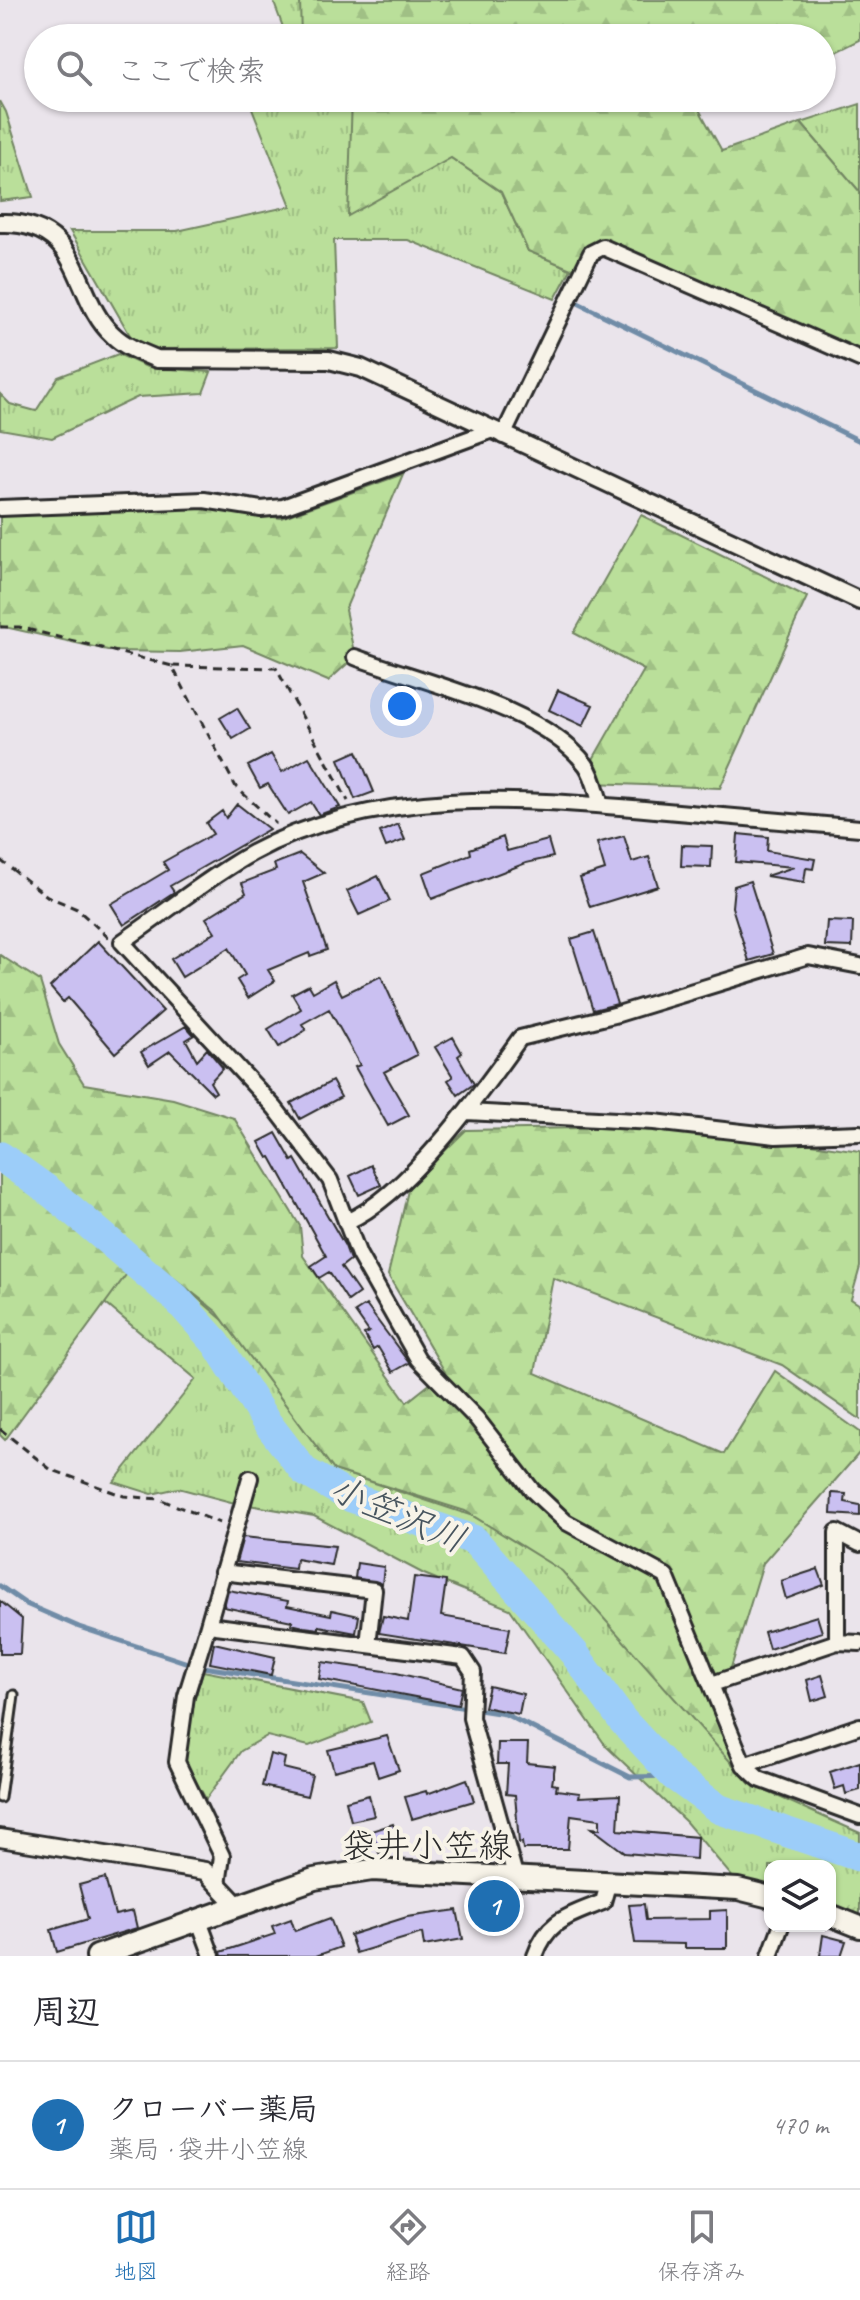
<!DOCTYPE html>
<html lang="ja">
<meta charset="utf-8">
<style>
:root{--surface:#fff;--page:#f2f2f3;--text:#2b2b33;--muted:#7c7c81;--line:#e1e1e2;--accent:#1f6fb2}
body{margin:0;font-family:Caveat,"Klee One",sans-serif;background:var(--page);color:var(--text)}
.controls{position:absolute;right:24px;bottom:24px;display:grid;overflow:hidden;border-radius:16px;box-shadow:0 2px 6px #0004}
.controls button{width:72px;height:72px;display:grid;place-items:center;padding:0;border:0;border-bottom:2px solid var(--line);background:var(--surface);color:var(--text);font:40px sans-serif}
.you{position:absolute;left:402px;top:706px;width:28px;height:28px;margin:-20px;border:6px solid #fff;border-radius:50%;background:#1a73e8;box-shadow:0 0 0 12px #1a73e833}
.badge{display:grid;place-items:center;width:52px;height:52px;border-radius:50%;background:var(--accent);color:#fff;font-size:26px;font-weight:700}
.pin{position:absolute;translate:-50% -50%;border:4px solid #fff;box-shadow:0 2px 8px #0006}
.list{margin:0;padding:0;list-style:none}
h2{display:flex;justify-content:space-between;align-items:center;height:104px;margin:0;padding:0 32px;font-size:34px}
h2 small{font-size:26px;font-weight:400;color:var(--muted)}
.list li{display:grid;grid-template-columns:52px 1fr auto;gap:24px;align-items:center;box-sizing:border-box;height:128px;padding:0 32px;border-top:2px solid var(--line)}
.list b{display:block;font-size:30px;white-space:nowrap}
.list p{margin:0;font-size:26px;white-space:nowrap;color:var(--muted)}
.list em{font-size:26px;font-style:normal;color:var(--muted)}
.icon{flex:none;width:44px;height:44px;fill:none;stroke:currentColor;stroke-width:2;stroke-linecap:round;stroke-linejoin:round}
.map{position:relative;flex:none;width:860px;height:1956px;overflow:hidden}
.search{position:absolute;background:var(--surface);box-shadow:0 2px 6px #0004;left:24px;right:24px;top:24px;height:88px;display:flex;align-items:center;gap:20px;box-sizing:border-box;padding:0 28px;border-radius:44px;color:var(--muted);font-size:30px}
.sheet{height:232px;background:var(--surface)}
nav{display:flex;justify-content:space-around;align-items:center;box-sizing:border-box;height:112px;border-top:2px solid var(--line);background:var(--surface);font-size:22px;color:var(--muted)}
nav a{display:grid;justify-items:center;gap:4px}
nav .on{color:var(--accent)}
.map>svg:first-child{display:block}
.grass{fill:url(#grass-tufts);stroke:#728562;stroke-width:2}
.forest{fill:url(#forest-firs);stroke:#728562;stroke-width:2}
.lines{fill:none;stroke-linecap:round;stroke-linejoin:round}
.stream{stroke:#6f8ca7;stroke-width:5}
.river{stroke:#9ccdf9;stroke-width:30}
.building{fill:#cac0f1;stroke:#2b2b2b;stroke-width:2}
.service-casing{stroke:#2b2b2b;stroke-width:13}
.minor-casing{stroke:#2b2b2b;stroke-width:20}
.tertiary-casing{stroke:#2b2b2b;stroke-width:22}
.secondary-casing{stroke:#2b2b2b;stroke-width:26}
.path{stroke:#2b2b2b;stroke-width:3;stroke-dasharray:8 6;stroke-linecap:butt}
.service{stroke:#f7f3e8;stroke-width:7}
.minor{stroke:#f7f3e8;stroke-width:14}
.tertiary{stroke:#f7f3e8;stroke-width:16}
.secondary{stroke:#f7f3e8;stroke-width:20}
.labels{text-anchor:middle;stroke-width:8;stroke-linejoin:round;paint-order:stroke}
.street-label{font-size:34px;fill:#2b2b2b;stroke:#f7f3e8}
.water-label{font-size:36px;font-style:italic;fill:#47545e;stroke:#f7f3e8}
</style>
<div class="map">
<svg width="860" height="1956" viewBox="0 0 860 1956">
<defs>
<pattern id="grass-tufts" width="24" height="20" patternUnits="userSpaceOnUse" patternTransform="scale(2)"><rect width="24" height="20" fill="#badf9a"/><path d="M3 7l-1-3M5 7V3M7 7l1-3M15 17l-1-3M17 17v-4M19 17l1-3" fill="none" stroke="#a0c085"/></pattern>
<pattern id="forest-firs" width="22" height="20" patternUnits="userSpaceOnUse" patternTransform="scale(2)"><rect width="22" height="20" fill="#badf9a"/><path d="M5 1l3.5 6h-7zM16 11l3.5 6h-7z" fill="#a0c085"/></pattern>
</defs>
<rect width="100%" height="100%" fill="#eae4eb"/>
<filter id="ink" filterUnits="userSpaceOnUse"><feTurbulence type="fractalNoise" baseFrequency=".0125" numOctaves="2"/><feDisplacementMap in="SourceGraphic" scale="16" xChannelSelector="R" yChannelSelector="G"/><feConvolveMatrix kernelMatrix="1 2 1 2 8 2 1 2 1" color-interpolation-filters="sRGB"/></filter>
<g filter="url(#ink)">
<path class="grass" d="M273,0h32l3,38h-21z
M248,98h103l1,18 99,42 50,34 27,59 43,18 -16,30 -147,-59h-74l4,108 -187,1 -20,-12 -61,-106h107l114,-25z
M0,101l6,11 27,85 -33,4z
M860,104v88l-59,-69z
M118,354l29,13 64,5 -8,21 -65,4 -86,41 -52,-9v-35l10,10 26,7 22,-34z
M0,1127l223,193 111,150 139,46 96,54 181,214 110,49v91l-30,-11v-47h-60v26l-36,-13 -48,-57 -80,-76 -96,-137 -86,-35 -110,-58 -83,-14 -53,-14 -26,6 -38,-12 82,-103 -196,-163z
M203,1671l160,31 8,20 -62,24 -42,-10 -26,15 -35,48 -27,-47z"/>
<path class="forest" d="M300,0h560v40l-38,19v-21h-521z
M352,98h352l-9,4 27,49 79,-28 59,69v167l-257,-112 -32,22 -43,-18 -27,-59 -50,-34 -103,58z
M403,474l-58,136 10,47 -27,24 -85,-36 -63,7 -68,-1 -112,-25v-110l200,-8 81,10z
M641,515l166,82 -87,191 -127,-5 -5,-15 56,-98 -70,-37z
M0,955l40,26 19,63 25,40 89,15 61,19 66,108 3,30 104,146 38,-30 -57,-97 21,-89 57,-56 222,-4 172,25v116l-9,32 9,6v114l-78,-54 -229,-87 -18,95 189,81 51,-83 85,61v20l-97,111 -43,141 39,75 -9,5 -188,-213 -97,-60 -131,-41 -117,-158 -75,-59 -137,187 -5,-5z"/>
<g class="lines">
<path class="stream" d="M574,301l286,140
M0,1586l26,18 53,23 118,39 308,48 125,63 44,-1"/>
<path class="river" d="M0,1156l53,38 123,104 40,45 49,77 39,51 46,26 124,43 100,113 49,68 51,55 45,33 141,48"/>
</g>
<path class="building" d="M558,690l35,15 -10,21 -34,-16z
M237,708l13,21 -17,10 -13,-21z
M357,751l17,41 -19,7 -16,-40z
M271,754l11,18 27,-15 31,50 -21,8 -8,-13 -23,13 -20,-31 -8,4 -12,-22z
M237,804l32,25 -99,57 4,6 -50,33 -13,-21 57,-34 -5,-8 50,-28 -7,-11 16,-12 4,7z
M398,824l7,16 -19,7 -6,-15z
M738,834l30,3 -1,14 48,8 -2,10 -7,-1 -2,14 -38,-6 28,-9 -58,-5z
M624,836l8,26 17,-5 9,29 -68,21 -10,-29 25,-8 -8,-27z
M503,837l4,14 41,-11 5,17 -27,6 -94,36 -9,-26 48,-19 -1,-5z
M682,845l30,1 -1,21 -30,-1z
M300,854l24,19 -21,9 24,68 -17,6 -1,-3 -41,17 7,11 -27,17 -11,-18 8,-5 -16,-27 -47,29 -11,-18 44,-27 -9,-14 40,-25 -4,-10 34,-13 -2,-6z
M378,876l12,25 -31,14 -12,-24z
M750,881l23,73 -24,7 -17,-54 2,-21z
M827,921l26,1 -1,25 -27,-1z
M594,932l23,72 -24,6 -22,-71z
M98,941l65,70 -48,42 -47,-55 -5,4 -13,-15z
M381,976l36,79 -33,17 25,43 -21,11 -33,-59 5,-2 -31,-56 -27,15 4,6 -27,17 -11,-18 33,-20 -9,-15 17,-9 4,7 21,-12 8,15z
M186,1026l8,9 -8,5 11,20 10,-11 16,19 -13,14 6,10 -3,2 -43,-43 -21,14 -8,-13z
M453,1037l9,16 -4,3 16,28 -16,11 -10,-15 5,-3 -18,-30z
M332,1081l9,16 -41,22 -9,-16z
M276,1133l16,28 3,-2 50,87 5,14 -9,7 18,26 -11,8 -19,-29 -10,6 -8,-12 15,-10 -55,-99 -3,1 -9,-16z
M371,1165l10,20 -22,10 -9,-19z
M366,1305l43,58 -16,9 -15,-25 -5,3 -9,-16 5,-2 -14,-20z
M832,1493l14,1 -1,8 15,3v11l-29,-2z
M243,1537l92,9 -4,19 -35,-6 -1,10 -59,-7z
M357,1563l27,4 -2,17 -27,-6z
M818,1569l6,16 -38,14 -5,-18z
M414,1577l32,4 -5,35 69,12 -5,25 -126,-20 4,-17 25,5z
M228,1590l60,11 -1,5 44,9 1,-5 27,6 -3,17 -37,-7v3l-15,-2 -13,-3 1,-3 -68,-14z
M0,1601l22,18 -2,35h-20z
M817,1616l5,16 -53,17 -5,-17z
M214,1643l61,14 -4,18 -61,-12z
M322,1662l70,10 70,16 -4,17 -139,-26z
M822,1675l6,21 -16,5 -5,-21z
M489,1686l34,8 -4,20 -35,-7z
M387,1736l12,34 -21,7 -5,-16 -39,10 -6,-21z
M498,1743h30l-1,20 28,3 -3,18 5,1 -1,5 24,3 -1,4 41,-2 -2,35 79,7 -1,22 -71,-6 -33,-25 8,1v-10l-29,-4 -3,34h-45l-1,-7 -3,1 -4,-48 -9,-1 2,-30h-11z
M270,1754l15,4 -2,10 29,7 -5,21 -45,-10z
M860,1762v28l-14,4 -2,-8 -9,3 -5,-17z
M467,1779l7,22 -62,18 -7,-22 21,-6 1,3z
M369,1795l5,21 -23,5 -5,-20z
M393,1824l7,22 -21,7 -7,-22z
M105,1878l10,37 18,-4 4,17 -80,24 -6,-22 37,-11 -9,-34z
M487,1895h26v23h-26z
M644,1904l2,16 64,-1v-8l17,-1v38h-42v-4l-50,-1 -6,-38z
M457,1910l6,29 -39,7 -2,-13 -66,20 -6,-18 57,-18z
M330,1918l11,29 -25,9h-94l-1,-4 54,-18 -3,-8 19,-7 4,12z
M823,1935l23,6 -5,15h-21z"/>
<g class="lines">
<defs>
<path id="service" d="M0,1798l14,-103"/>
<path id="minor" d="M503,436l88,-183 12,-6 257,112
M0,508l204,-8 57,9 22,-2 207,-76
M355,657c69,26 186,50 231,108 8,11 11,28 15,40
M860,828c-68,-6 -137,-12 -205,-18 -134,-12 -280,-24 -403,43 -45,25 -87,60 -130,89l153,166 55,72 29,75 59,104 59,60 55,71 34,32 100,54 78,189 15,14 101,37
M467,1112l187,10 122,14 84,-3
M346,1222c61,-26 135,-129 174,-184l98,-24 190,-58 52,10
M250,1478l-42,147 255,32 10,15 -2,46 44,157
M222,1572l152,18 -6,55
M208,1625l-22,71 -9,66 45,94 -4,29
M837,1642v-110l23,12
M712,1684l125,-42 23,1
M744,1765l116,-39
M199,1921l13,35
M535,1956c13,-37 34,-40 68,-54l6,-21
M770,1956l11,-30"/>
<path id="tertiary" d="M0,223c85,-3 72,76 113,112 12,12 29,18 44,24l172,1 32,8 499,233
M0,1838l205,33 32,34"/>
<path id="secondary" d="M830,1915l30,12
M97,1956l217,-77 58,-9 366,19 32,8"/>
</defs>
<use href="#service" class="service-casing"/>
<use href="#minor" class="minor-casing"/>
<use href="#tertiary" class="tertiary-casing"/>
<use href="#secondary" class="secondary-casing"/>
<path class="path" d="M0,627h19l153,39 64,121 40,37
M172,666l104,2 72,133
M0,860l47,36 30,13 32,29
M0,1429l50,40 74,27 35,3 61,24"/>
<use href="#service" class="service"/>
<use href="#minor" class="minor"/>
<use href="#tertiary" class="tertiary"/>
<use href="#secondary" class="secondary"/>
</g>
</g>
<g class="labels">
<g class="street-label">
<text x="427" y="1857">袋井小笠線</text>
</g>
<g class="water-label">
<text transform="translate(398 1513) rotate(23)" y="13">小笠沢川</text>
</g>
</g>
</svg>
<div class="controls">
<button><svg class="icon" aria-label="layers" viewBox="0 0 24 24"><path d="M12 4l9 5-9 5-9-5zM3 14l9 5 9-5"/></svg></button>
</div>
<div class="you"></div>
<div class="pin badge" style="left:494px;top:1906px">1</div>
<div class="search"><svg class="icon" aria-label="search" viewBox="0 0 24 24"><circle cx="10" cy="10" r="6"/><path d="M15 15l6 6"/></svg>ここで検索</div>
</div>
<section class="sheet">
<h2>周辺<small></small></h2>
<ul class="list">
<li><span class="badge">1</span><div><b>クローバー薬局</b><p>薬局 · 袋井小笠線</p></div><em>470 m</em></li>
</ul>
</section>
<nav>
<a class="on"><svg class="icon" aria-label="map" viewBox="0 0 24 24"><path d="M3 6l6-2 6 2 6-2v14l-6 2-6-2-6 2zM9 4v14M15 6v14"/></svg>地図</a>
<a><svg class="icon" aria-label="directions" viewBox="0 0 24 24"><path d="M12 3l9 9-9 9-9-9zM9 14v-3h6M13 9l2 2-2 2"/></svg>経路</a>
<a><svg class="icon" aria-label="saved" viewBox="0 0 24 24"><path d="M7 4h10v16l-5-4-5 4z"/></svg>保存済み</a>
</nav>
